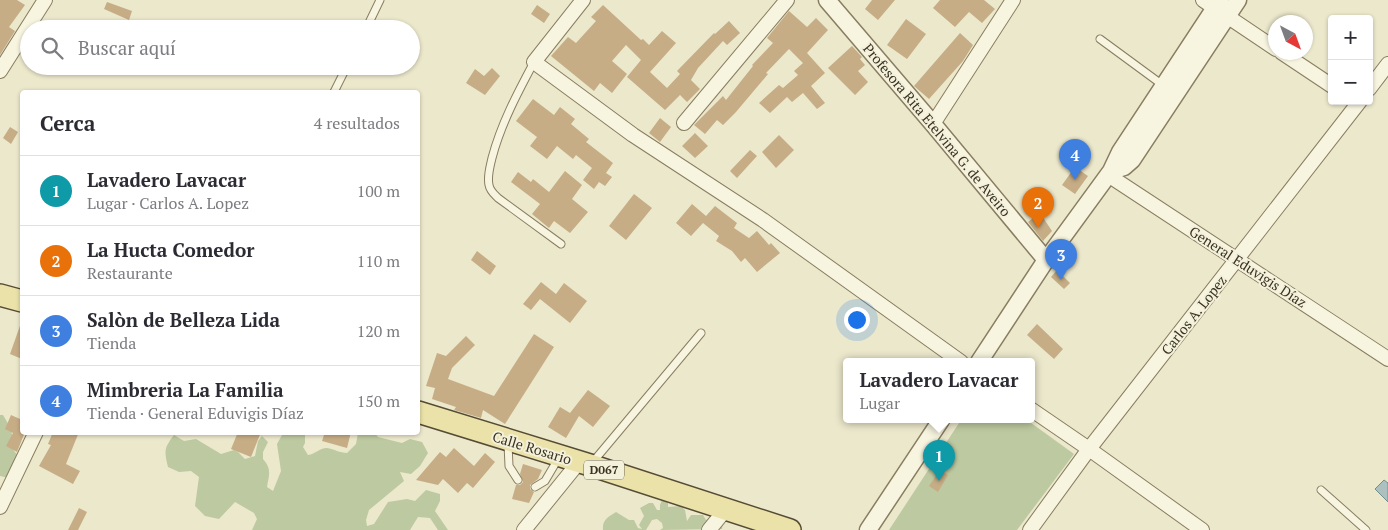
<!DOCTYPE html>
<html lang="es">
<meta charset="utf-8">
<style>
:root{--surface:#fff;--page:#f7f7f7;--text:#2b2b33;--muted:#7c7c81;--line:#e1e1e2;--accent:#0b8043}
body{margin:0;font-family:"PT Serif",serif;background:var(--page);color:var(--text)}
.controls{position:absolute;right:15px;top:15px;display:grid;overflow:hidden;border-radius:5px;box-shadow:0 1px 4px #0004}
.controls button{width:45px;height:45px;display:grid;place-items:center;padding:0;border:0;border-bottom:1px solid var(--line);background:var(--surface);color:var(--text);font:25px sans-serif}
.compass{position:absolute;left:1268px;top:15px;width:45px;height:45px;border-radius:50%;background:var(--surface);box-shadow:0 1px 4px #0004;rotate:139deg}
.you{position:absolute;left:856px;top:319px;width:18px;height:18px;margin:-12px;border:4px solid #fff;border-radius:50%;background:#1a73e8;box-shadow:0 0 0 8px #1a73e833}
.badge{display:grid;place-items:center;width:32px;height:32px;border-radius:50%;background:var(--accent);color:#fff;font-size:16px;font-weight:700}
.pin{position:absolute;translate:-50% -41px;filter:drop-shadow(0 1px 2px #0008)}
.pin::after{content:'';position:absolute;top:26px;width:18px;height:15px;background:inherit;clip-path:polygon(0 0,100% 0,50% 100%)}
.popup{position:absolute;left:843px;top:358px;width:192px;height:65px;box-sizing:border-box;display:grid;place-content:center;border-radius:5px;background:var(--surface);filter:drop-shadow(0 1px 4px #0005);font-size:16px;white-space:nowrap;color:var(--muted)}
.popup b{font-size:19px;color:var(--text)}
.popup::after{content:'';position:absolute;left:50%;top:100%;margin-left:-10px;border:10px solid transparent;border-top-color:var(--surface)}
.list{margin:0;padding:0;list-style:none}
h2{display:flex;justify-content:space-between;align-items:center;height:65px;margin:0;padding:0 20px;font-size:21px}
h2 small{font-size:16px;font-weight:400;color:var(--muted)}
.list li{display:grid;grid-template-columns:32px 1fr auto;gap:15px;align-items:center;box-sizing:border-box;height:70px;padding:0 20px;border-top:1px solid var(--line)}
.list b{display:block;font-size:19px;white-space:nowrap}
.list p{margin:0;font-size:16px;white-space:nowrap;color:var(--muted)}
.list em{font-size:16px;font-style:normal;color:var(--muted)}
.icon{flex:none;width:28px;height:28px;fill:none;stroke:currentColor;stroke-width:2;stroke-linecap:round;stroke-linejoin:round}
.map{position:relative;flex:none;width:1388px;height:530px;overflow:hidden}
.search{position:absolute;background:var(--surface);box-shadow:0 1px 4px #0004;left:20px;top:20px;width:400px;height:55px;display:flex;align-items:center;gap:12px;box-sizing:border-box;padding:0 18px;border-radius:28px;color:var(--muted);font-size:19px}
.panel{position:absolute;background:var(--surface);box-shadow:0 1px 4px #0004;left:20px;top:90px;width:400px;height:345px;border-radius:5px}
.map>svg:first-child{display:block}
.green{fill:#bdc9a0}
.water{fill:#acc1bf;stroke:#728f8d}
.building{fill:#c6ad85}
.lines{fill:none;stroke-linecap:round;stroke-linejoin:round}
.service-casing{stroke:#887d61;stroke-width:9}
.minor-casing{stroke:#887d61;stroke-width:16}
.tertiary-casing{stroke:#887d61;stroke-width:19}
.primary-casing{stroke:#564b34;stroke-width:24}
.service{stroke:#f7f4df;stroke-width:7}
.minor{stroke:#f7f4df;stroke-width:14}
.tertiary{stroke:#f7f4df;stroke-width:16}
.primary{stroke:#eae2a8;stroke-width:21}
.labels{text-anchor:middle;stroke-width:4;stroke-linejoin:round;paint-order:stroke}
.shield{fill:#f4f1db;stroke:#726b5a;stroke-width:1}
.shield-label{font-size:12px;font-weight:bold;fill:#3a3223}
.street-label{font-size:14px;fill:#3a3223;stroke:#f4f1db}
</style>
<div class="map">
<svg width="1388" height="530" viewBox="0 0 1388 530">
<rect width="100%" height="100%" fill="#ece8cc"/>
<path class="green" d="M0,415h3c7,12 12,19 8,32l8,10 -10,21 -9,-2z
M961,420h66l47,34 -57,76h-128z
M291,433h14v10l-2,4 5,8c8,-1 11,-7 19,-7 7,1 13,5 20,5l9,-9 2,-11h17l3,4 24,6 8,-4 12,3 6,11 -8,13 -9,8 -11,-2 4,9 -35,29 -3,10 1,6 7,-2 14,-22 19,-3 8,2 11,-11 14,4v7l-5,10 13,19h-10l-8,-12 -12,-1 -8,13h-158l5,-11 -3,-6 -19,-11 -16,17 -14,-3 -10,-10 4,-29 -8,-6 -12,1 -11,-5c-4,-16 -4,-19 6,-32l10,6 12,-2 25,15 13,-4 4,2 7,7 10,-3 3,-15 4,-5 6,6 -5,10v7c9,10 6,16 4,28l6,4 8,-20 -4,-27 5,-9 9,-1z
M662,500l6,3v4l13,-1 4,4 2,11 4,-6h12l3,5 4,-3 9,-1 4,4 -1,9 -62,1 3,-2 -1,-5 -5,-4 -5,1 -6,10h-43c-1,-10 5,-13 13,-18l13,8h5l4,8 4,1 -3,-4 5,-9 -4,-8 9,-5h4l4,7h3v-5z"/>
<path class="water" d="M1384,480l4,3v19l-13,-13z"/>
<path class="building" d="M0,0h17l8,5 -16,22 6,4 -15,24z
M872,0h23l-17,20 -13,-11z
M940,0h44l11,9 -13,14 -13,-11 -14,15 -22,-19z
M107,2l25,9 -3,9 -25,-11z
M537,5l13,9 -6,9 -13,-9z
M603,5l38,35 2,-1 6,6 13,-14 14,12 -26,29 17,16 13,-14 -3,-3 37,-38 1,1 14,-13 11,12 -13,12 -4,-4 -25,27 -7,12 9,9 -13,13 -7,-7 -15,15 -38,-33 14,-17 -15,-15 -14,16 15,13 -15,19 -12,-10 -6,8 -43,-35 17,-19 8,6 20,-22 -5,-4z
M789,11l18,16 9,-9 12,12 -21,23 18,20 -14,13 14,17 -8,6 -14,-16 -11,9 -5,-5 -17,16 -11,-10 20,-18 4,3 15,-13 -4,-4 9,-8 -14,-14 -23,24 2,1 -32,38 -13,13 -6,-5 -12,14 -11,-9 29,-29 3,4 27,-34 -1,-1 21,-22 -6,-5z
M906,19l20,15 -19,25 -20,-14z
M960,33l13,12 -10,16 -34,38 -15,-13z
M852,46l10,11 -2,2 5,6 -7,6 10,11 -13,13 -27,-27z
M492,68l8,8 -15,19 -19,-12 9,-14 9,7z
M533,99l21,16 6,-8 15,12 -4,5 18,15 -3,3 27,21 -7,10 6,4 -7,9 -6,-4 -5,7 -11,-9 9,-12 -16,-13 -3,4 -16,-13 -10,13 -17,-13 7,-9 -21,-16z
M660,118l11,9 -11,15 -11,-9z
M10,127l8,5 -7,12 -8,-6z
M695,133l13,13 -13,12 -13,-12z
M779,135l15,15 -18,18 -14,-16z
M750,150l7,6 -20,22 -7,-7z
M1075,167l13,9 -13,18 -13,-9z
M565,171l17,14 -10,14 16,13 -18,21 -16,-12 -5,7 -17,-14 8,-10 -29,-22 7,-10 13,10 2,-3 16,13z
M634,194l18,14 -26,32 -17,-14z
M692,204l14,12 9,-10 22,17 -3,5 15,10 8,-7 12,14 2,-2 9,10 -23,19 -12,-14 -4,4 -9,-11 -16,-10 3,-5 -16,-13 -12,13 -15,-13z
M1040,213l12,18 -9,10 -15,-19z
M477,251l19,15 -6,9 -19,-15z
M1057,270l13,13 -6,6 -13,-12z
M541,282l15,12 8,-11 23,18 -17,22 -30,-24 -9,11 -8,-6z
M21,323h1v36l-12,-5z
M1037,324l26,25 -9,10 -27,-24z
M534,334l20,13 -49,77 -22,-14 -2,8 -27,-8 2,-3 -24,-8 3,-11 -9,-2 11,-33 9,3 20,-20 9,9 -23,23 -4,11 46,17z
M588,390l22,16 -17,21 -14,-11 -13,22 -18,-11 12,-20 10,6z
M22,414v18h3l-8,20 -11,-6 7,-13 -8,-4 6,-14 9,4z
M53,432h26l-13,32 14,7 -7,13 -34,-18 12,-21 -3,-1z
M238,432h23l-10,25 -20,-8z
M325,432h26l-4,16 -25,-7z
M454,448l20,18 11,-13 10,9 -22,26 -6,-5 -9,10 -15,-14 -5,6 -22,-5 24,-28 6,5z
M523,464l19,6 -4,9 -8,6v4l4,3 -5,11 -17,-4 4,-14h4l3,-3 -3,-8z
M940,470l8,5 -10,17 -9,-6z
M79,508l8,4 -9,18h-10z"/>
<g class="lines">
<defs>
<path id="service" d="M366,29l14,-29
M1100,39l64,47
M534,62c-17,32 -33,62 -42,96 -2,9 -5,18 -3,27 1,6 5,9 9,13l63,46
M334,92l13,-26
M508,444l1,22 9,14
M592,463l109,-130
M535,487l10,-6 13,-22
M1321,490l45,40"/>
<path id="minor" d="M583,0l-49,62 99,73 130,85 198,142
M1203,0l73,49
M1281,52l51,34
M0,71l45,-71
M1369,89l19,-25
M684,123l103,-123
M933,124l80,-124
M1108,175l280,184
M1032,410l57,39 113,81
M0,507l36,-75
M524,530l55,-68
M709,530l17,-21
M1030,530l59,-81 271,-348"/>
<path id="tertiary" d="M827,0l106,124 113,136
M1111,171l13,-4 8,-7 106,-160
M979,362l67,-102 65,-89 9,-19 100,-152
M868,530l73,-110"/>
<path id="primary" d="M0,295l22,6
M418,412l172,53 200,65"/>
</defs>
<use href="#service" class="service-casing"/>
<use href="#minor" class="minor-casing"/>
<use href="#tertiary" class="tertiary-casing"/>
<use href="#primary" class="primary-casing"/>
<use href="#service" class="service"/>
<use href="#minor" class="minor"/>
<use href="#tertiary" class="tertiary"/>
<use href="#primary" class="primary"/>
</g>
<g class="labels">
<rect class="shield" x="584" y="460.5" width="40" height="19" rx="4"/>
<g class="shield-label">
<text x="604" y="474">D067</text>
</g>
<g class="street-label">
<text transform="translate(937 130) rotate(50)" y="5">Profesora Rita Etelvina G. de Aveiro</text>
<text transform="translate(1248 267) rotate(33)" y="5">General Eduvigis Díaz</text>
<text transform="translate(1194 315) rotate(-52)" y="5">Carlos A. Lopez</text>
<text transform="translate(532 448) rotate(17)" y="5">Calle Rosario</text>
</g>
</g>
</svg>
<div class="controls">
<button>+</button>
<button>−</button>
</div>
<svg class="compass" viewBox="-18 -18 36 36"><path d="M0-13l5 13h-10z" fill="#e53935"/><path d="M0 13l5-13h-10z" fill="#7c7c81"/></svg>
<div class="you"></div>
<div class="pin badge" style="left:939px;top:481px;background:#0f9aa8">1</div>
<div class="popup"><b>Lavadero Lavacar</b>Lugar</div>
<div class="pin badge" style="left:1038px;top:228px;background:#e8710a">2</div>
<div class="pin badge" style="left:1061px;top:280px;background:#3f7fe0">3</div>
<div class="pin badge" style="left:1075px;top:180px;background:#3f7fe0">4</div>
<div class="search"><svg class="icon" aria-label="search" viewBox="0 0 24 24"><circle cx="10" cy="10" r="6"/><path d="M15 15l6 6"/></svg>Buscar aquí</div>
<section class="panel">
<h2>Cerca<small>4 resultados</small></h2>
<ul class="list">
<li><span class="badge" style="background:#0f9aa8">1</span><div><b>Lavadero Lavacar</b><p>Lugar · Carlos A. Lopez</p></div><em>100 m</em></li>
<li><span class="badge" style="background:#e8710a">2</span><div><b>La Hucta Comedor</b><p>Restaurante</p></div><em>110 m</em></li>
<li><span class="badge" style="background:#3f7fe0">3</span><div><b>Salòn de Belleza Lida</b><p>Tienda</p></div><em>120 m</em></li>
<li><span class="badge" style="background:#3f7fe0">4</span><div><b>Mimbreria La Familia</b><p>Tienda · General Eduvigis Díaz</p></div><em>150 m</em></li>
</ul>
</section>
</div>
